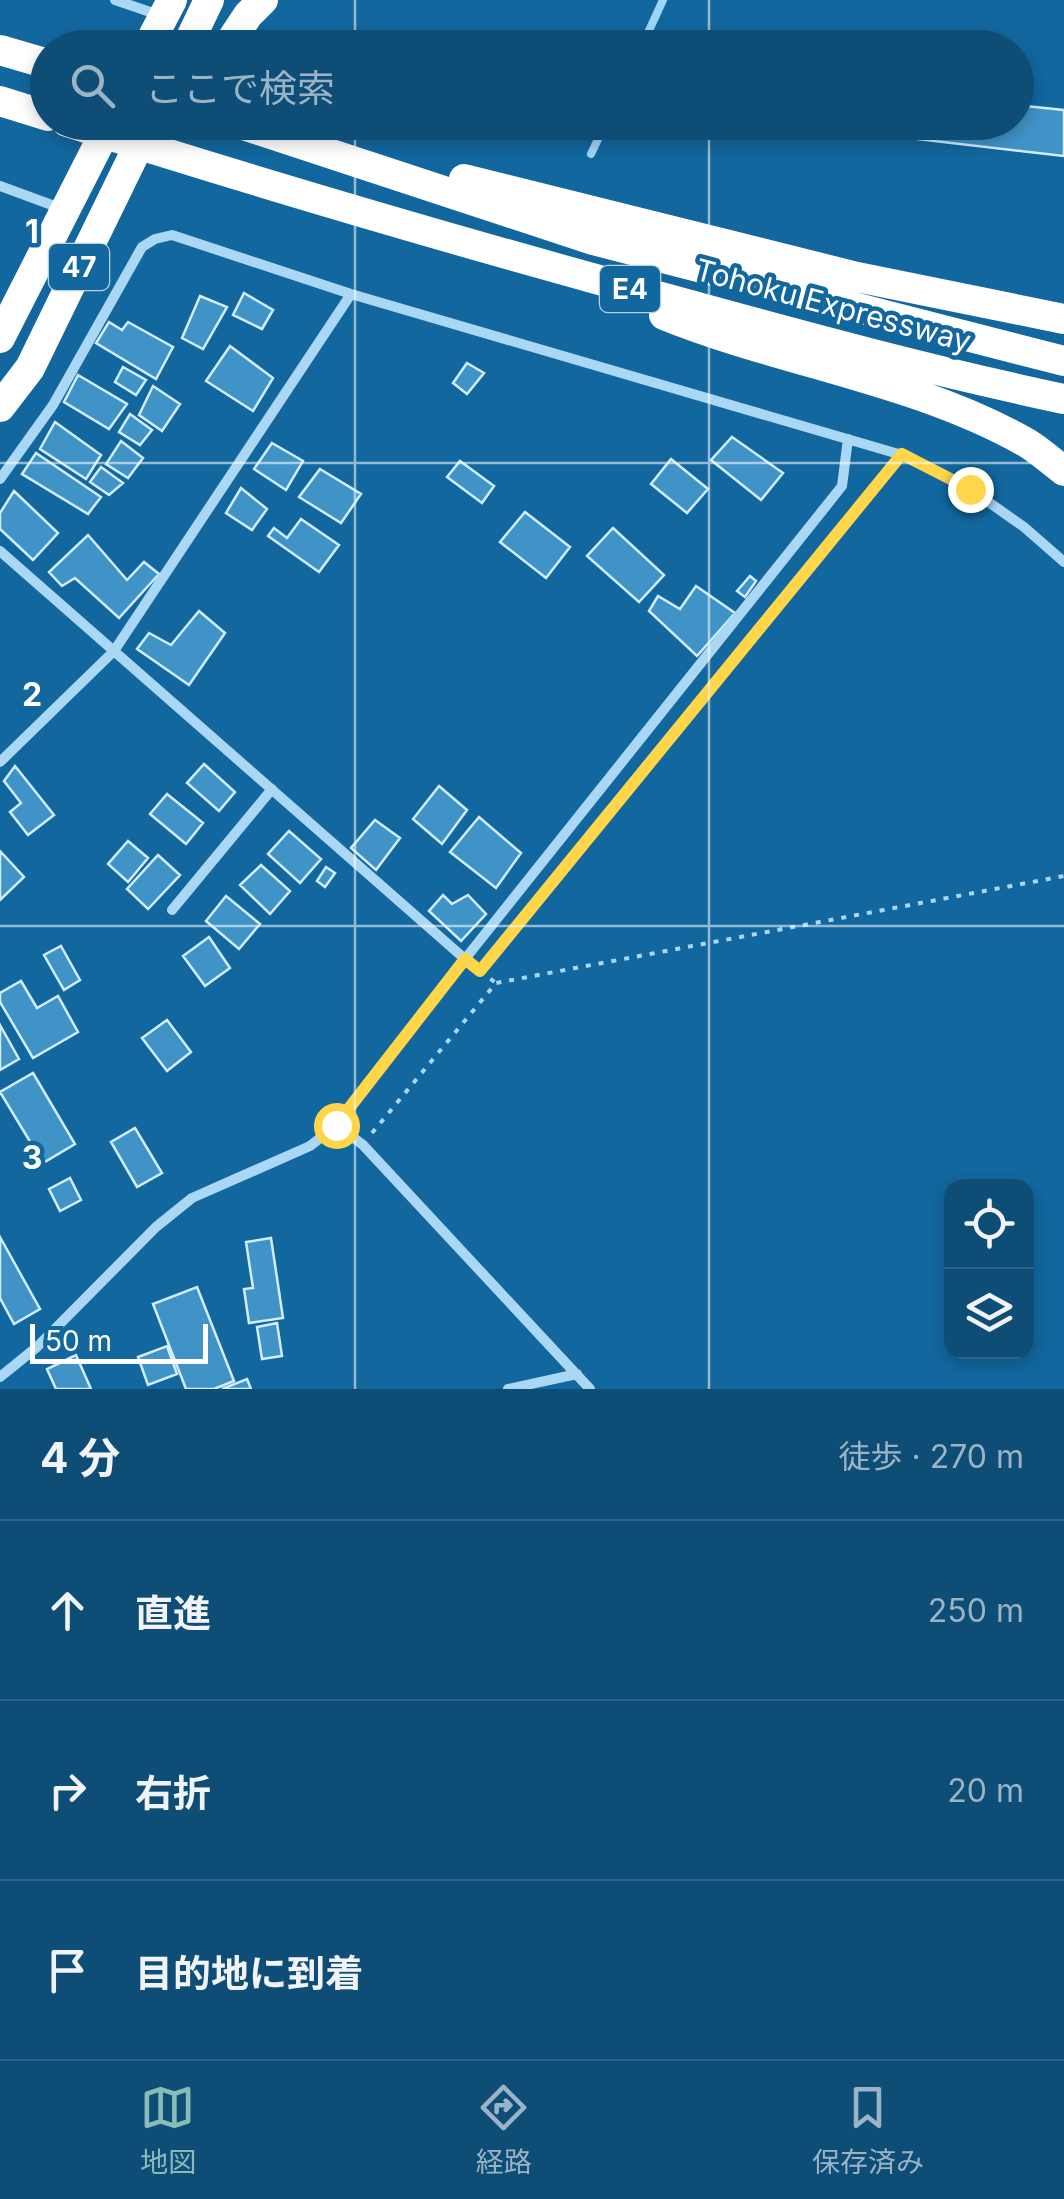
<!DOCTYPE html>
<html lang="ja">
<meta charset="utf-8">
<style>
:root{--surface:#0e4d76;--page:#17547b;--text:#f1f3f6;--muted:#9bb4c5;--line:#2e6488;--accent:#8bbbb9}
body{margin:0;font-family:Inter,"Noto Sans JP",sans-serif;background:var(--page);color:var(--text)}
.controls{position:absolute;right:30px;bottom:30px;display:grid;overflow:hidden;border-radius:20px;box-shadow:0 5px 15px #0003}
.controls button{width:90px;height:90px;display:grid;place-items:center;padding:0;border:0;border-bottom:2px solid var(--line);background:var(--surface);color:var(--text);font:50px sans-serif}
.scale{position:absolute;left:30px;bottom:25px;width:178px;box-sizing:border-box;padding-left:10px;border:5px solid #fff;border-top:0;font-size:28px;line-height:35px;white-space:nowrap;color:#fff;-webkit-text-stroke:8px #12679e;paint-order:stroke}
.stop{position:absolute;width:30px;height:30px;margin:-22px;border:8px solid #ffd54a;border-radius:50%;background:#fff}
.stop.end{background:#ffd54a;border-color:#fff;box-shadow:0 2px 10px #0008}
.list{margin:0;padding:0;list-style:none}
h2{display:flex;justify-content:space-between;align-items:center;height:130px;margin:0;padding:0 40px;font-size:42px}
h2 small{font-size:32px;font-weight:400;color:var(--muted)}
.list li{display:grid;grid-template-columns:65px 1fr auto;gap:30px;align-items:center;box-sizing:border-box;height:180px;padding:0 40px;border-top:2px solid var(--line)}
.list b{display:block;font-size:38px;white-space:nowrap}
.list em{font-size:32px;font-style:normal;color:var(--muted)}
.icon{flex:none;width:55px;height:55px;fill:none;stroke:currentColor;stroke-width:2;stroke-linecap:round;stroke-linejoin:round}
.map{position:relative;flex:none;width:1064px;height:1389px;overflow:hidden}
.search{position:absolute;background:var(--surface);box-shadow:0 5px 15px #0003;left:30px;right:30px;top:30px;height:110px;display:flex;align-items:center;gap:25px;box-sizing:border-box;padding:0 35px;border-radius:55px;color:var(--muted);font-size:38px}
.sheet{height:670px;background:var(--surface)}
nav{display:flex;justify-content:space-around;align-items:center;box-sizing:border-box;height:140px;border-top:2px solid var(--line);background:var(--surface);font-size:28px;color:var(--muted)}
nav a{display:grid;justify-items:center;gap:5px}
nav .on{color:var(--accent)}
.map>svg:first-child{display:block}
.lines{fill:none;stroke-linecap:round;stroke-linejoin:round}
.stream{stroke:#9cd5f7;stroke-width:8}
.building{fill:#4093c6;stroke:#d2edfe;stroke-width:2.5}
.path{stroke:#aad8f4;stroke-width:4;stroke-dasharray:5 8;stroke-linecap:butt}
.street{stroke:#aad8f4;stroke-width:10}
.highway{stroke:#fff;stroke-width:30}
.route{stroke:#ffd54a;stroke-width:12}
.grid{fill:none;stroke:#fff;stroke-width:2.5;stroke-opacity:0.55}
.labels{text-anchor:middle;stroke-width:9;stroke-linejoin:round;paint-order:stroke}
.shield{fill:#12679e;stroke:#b8d1e2;stroke-width:2.5}
.shield-label{font-size:28px;font-weight:bold;fill:#fff}
.street-label{font-size:30px;fill:#fff;stroke:#12679e}
.grid-label{font-size:32px;text-anchor:middle;font-weight:bold;fill:#fff;stroke:#12679e;stroke-width:9;stroke-linejoin:round;paint-order:stroke}
</style>
<div class="map">
<svg width="1064" height="1389" viewBox="0 0 1064 1389">
<rect width="100%" height="100%" fill="#12679e"/>
<g class="lines">
<path class="stream" d="M641,48l22,-48
M591,154l15,-32"/>
</g>
<path class="building" d="M1016,105l48,5v46l-259,-30 1,-4h210z
M244,293l29,17 -11,19 -29,-14z
M200,296l27,11 -24,42 -21,-11z
M109,322l13,8 6,-8 45,25 -17,32 -60,-36z
M230,346l43,32 -20,33 -47,-30z
M467,363l17,10 -17,21 -14,-11z
M123,367l23,13 -10,15 -21,-13z
M78,375l49,29 -18,25 -45,-27z
M153,386l27,18 -18,27 -23,-16z
M130,414l22,16 -12,15 -21,-13z
M55,422l46,33 -15,24 -46,-30z
M732,437l51,36 -22,27 -50,-40z
M121,441l22,17 -15,20 -22,-14z
M272,443l31,18 -17,29 -32,-21z
M36,453l65,44 -13,17 -66,-40z
M671,459l37,30 -21,24 -36,-29z
M460,461l34,25 -12,17 -35,-26z
M101,467l22,16 -14,12 -19,-13z
M320,469l41,25 -20,29 -42,-26z
M241,488l26,21 -15,21 -26,-17z
M14,491l44,42 -25,27 -33,-31v-16z
M525,512l45,35 -24,31 -46,-36z
M301,519l38,26 -20,27 -51,-36 6,-8 13,10z
M613,528l51,47 -25,27 -52,-46z
M88,535l39,45 17,-18 15,12 -40,44 -44,-40 -13,8 -13,-14z
M750,576l6,5 -11,16 -8,-6z
M696,586l39,27 -38,43 -48,-45 9,-15 22,13z
M199,611l26,22 -36,52 -52,-36 12,-16 22,12z
M204,764l31,28 -16,19 -32,-28z
M15,766l39,49 -26,20 -18,-23 11,-9 -17,-22z
M439,786l28,24 -25,34 -29,-25z
M167,794l36,29 -17,21 -36,-30z
M479,817l42,36 -25,35 -46,-36z
M375,820l25,18 -24,32 -25,-22z
M289,831l32,28 -21,24 -32,-29z
M128,841l20,17 -20,24 -20,-18z
M0,851l24,26 -24,23z
M158,855l22,20 -32,34 -21,-20z
M261,865l29,26 -20,23 -30,-29z
M326,867l9,6 -10,14 -8,-6z
M443,895l9,9 16,-9 18,19 -25,27 -32,-30z
M226,896l34,28 -21,25 -33,-28z
M209,937l21,31 -25,18 -22,-30z
M61,946l19,34 -16,10 -20,-35z
M21,981l16,27 21,-12 20,36 -45,26 -33,-56v-9z
M167,1020l24,32 -24,19 -25,-33z
M0,1025l19,34 -19,11z
M33,1073l42,71 -32,19 -43,-71z
M135,1128l27,45 -25,14 -26,-45z
M70,1178l11,22 -21,11 -11,-22z
M0,1237l40,72 -26,15 -14,-26z
M271,1238l12,80 -34,5 -5,-34 9,-1 -7,-46z
M197,1287l37,94 -20,8h-28l-33,-85z
M277,1323l5,33 -20,3 -5,-32z
M167,1346l10,28 -29,11 -10,-28z
M76,1355l15,34h-35l-9,-20z
M247,1379l4,10h-29z"/>
<g class="lines">
<path class="path" d="M480,971l409,-501
M480,971l16,12
M372,1133l124,-150 568,-107"/>
<path class="street" d="M115,0l47,16
M0,186l60,22
M0,479l53,-74 89,-158 13,-8 17,-4 179,59 551,161 68,34 54,38 40,35
M0,551l465,408 -128,166 -27,21 -118,52 -36,29 -119,120 -37,30
M0,762l114,-111 237,-357
M172,910l100,-121
M465,959l377,-473 6,-47
M337,1125l26,20 227,244
M508,1389l69,-15"/>
<path class="highway" d="M147,48l25,-48
M186,48l23,-48
M226,48l22,-33 15,-15
M0,50l48,14
M0,101l48,15
M67,122c204,65 410,125 616,181 127,35 253,69 381,96
M234,122l359,118 471,121
M464,179l393,98 207,42
M664,315c119,48 250,64 363,128 13,8 25,19 37,28
M0,338l110,-216
M0,407l30,-39 120,-246"/>
</g>
<g class="lines">
<path class="route" d="M336,1125l129,-166 15,12 422,-517 68,35"/>
</g>
<path class="grid" d="M355,0v48M709,0v48M355,122v1267M709,122v1267M0,463h1064M0,926h1064"/>
<g class="labels">
<g class="shield">
<rect x="49" y="244" width="60" height="46" rx="8"/>
<rect x="600" y="266" width="60" height="46" rx="8"/>
</g>
<g class="shield-label">
<text x="79" y="277">47</text>
<text x="630" y="299">E4</text>
</g>
<g class="street-label">
<text transform="translate(833 306) rotate(15)" y="10">Tohoku Expressway</text>
</g>
</g>
<g class="grid-label">
<text x="32" y="243">1</text>
<text x="32" y="706">2</text>
<text x="32" y="1169">3</text>
</g>
</svg>
<div class="controls">
<button><svg class="icon" aria-label="locate" viewBox="0 0 24 24"><circle cx="12" cy="12" r="6"/><path d="M12 2v4M12 18v4M2 12h4M18 12h4"/></svg></button>
<button><svg class="icon" aria-label="layers" viewBox="0 0 24 24"><path d="M12 4l9 5-9 5-9-5zM3 14l9 5 9-5"/></svg></button>
</div>
<div class="scale">50 m</div>
<div class="stop" style="left:336px;top:1125px"></div>
<div class="stop end" style="left:970px;top:489px"></div>
<div class="search"><svg class="icon" aria-label="search" viewBox="0 0 24 24"><circle cx="10" cy="10" r="6"/><path d="M15 15l6 6"/></svg>ここで検索</div>
</div>
<section class="sheet">
<h2>4 分<small>徒歩 · 270 m</small></h2>
<ul class="list">
<li><svg class="icon" aria-label="ahead" viewBox="0 0 24 24"><path d="M12 20V5M6 11l6-6 6 6"/></svg><div><b>直進</b></div><em>250 m</em></li>
<li><svg class="icon" aria-label="right" viewBox="0 0 24 24"><path d="M7 20v-9h11M14 6l5 5-5 5"/></svg><div><b>右折</b></div><em>20 m</em></li>
<li><svg class="icon" aria-label="arrive" viewBox="0 0 24 24"><path d="M6 21V4h12l-3 4 3 4H6"/></svg><div><b>目的地に到着</b></div></li>
</ul>
</section>
<nav>
<a class="on"><svg class="icon" aria-label="map" viewBox="0 0 24 24"><path d="M3 6l6-2 6 2 6-2v14l-6 2-6-2-6 2zM9 4v14M15 6v14"/></svg>地図</a>
<a><svg class="icon" aria-label="directions" viewBox="0 0 24 24"><path d="M12 3l9 9-9 9-9-9zM9 14v-3h6M13 9l2 2-2 2"/></svg>経路</a>
<a><svg class="icon" aria-label="saved" viewBox="0 0 24 24"><path d="M7 4h10v16l-5-4-5 4z"/></svg>保存済み</a>
</nav>
